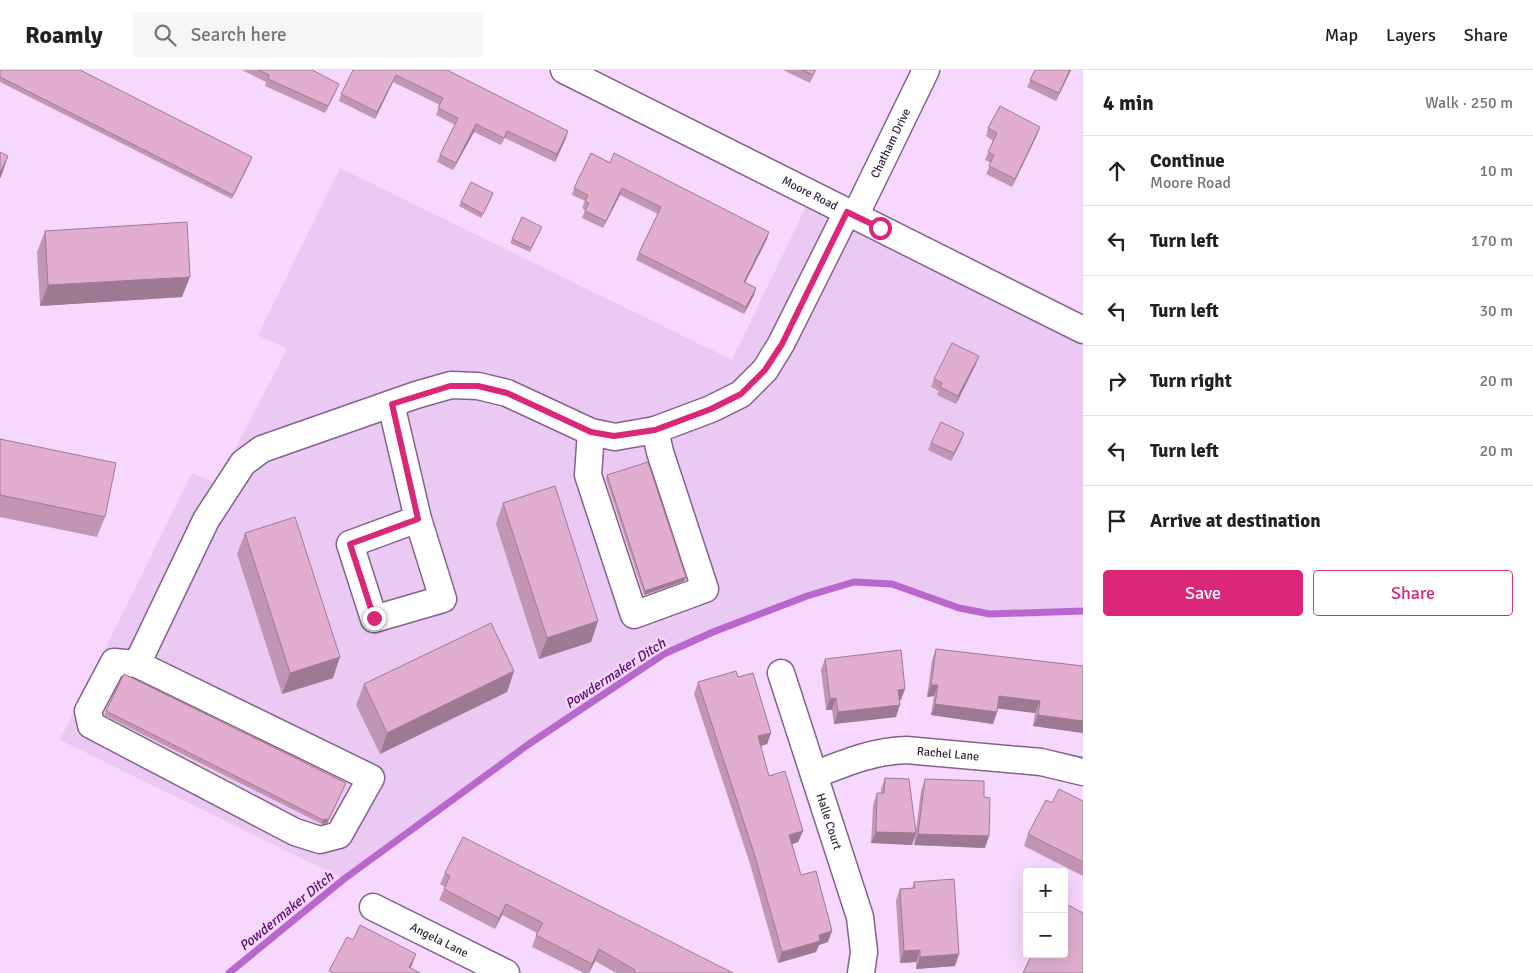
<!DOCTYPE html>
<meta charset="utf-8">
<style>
:root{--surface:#fff;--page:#f6f6f6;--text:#202124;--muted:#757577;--line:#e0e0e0;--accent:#db2777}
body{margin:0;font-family:Signika,sans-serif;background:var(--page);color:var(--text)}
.controls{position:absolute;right:15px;bottom:15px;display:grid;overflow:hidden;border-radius:5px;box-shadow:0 5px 20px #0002}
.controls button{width:45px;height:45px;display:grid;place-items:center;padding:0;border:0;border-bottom:1px solid var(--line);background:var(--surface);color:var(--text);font:25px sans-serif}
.stop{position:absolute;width:15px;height:15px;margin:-11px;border:4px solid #db2777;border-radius:50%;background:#fff}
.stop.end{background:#db2777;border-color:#fff;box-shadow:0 1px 5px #0008}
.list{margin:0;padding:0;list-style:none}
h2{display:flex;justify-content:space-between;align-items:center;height:65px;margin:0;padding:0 20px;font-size:21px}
h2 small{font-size:16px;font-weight:400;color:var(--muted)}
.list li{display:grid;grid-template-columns:32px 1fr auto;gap:15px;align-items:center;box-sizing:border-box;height:70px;padding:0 20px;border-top:1px solid var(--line)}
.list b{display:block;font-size:19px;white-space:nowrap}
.list p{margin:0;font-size:16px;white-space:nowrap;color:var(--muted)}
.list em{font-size:16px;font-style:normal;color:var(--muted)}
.actions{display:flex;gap:10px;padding:15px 20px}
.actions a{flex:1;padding:11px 0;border:1px solid var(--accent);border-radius:5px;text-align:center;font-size:18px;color:var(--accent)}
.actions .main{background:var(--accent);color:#fff}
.icon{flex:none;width:28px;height:28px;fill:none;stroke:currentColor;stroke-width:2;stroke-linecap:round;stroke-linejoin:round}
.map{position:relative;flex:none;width:1083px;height:903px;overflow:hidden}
header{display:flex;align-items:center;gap:30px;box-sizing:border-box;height:70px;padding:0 25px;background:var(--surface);border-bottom:1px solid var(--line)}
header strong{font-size:24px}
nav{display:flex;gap:28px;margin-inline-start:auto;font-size:18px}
.search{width:350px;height:45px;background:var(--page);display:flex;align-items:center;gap:12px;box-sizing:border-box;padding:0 18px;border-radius:5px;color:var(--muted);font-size:19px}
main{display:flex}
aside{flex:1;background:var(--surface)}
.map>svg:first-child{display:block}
.built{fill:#eac9f3}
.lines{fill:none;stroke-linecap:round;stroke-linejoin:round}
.stream{stroke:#b868cd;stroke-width:7}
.minor-casing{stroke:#83628c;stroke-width:29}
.minor{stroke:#fff;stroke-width:26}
.wall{fill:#c296b3}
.shaded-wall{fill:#9e7a92}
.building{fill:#e1aed0;stroke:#9e7a92}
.route{stroke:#db2777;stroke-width:6}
.labels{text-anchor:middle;stroke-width:5;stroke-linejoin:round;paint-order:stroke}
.street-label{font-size:12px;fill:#36283a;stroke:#f6d8fe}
.water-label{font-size:14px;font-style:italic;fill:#5a0a6b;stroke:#f6d8fe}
</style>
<header>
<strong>Roamly</strong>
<div class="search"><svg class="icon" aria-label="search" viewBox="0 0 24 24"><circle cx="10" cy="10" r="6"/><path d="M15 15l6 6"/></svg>Search here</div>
<nav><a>Map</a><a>Layers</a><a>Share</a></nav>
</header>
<main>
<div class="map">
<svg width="1083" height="903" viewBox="0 0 1083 903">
<rect width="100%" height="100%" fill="#f6d8fe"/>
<path class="built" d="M340,98l392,192 74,-153 277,138v266l-93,3 -31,-6 -67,-24 -38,-2 -47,14 -94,36 -49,22 -135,90 -185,135 -284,-139 132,-267 25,11 70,-135 -29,-14z"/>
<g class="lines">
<path class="stream" d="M229,903l115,-94 185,-135 135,-90 49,-22 94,-36 47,-14 38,2 67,24 31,6 93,-3"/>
<defs>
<g id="minor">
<path id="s1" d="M564,0l519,260"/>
<path id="s2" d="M855,146l71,-146"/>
<path d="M391,334l27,115 25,80 -69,20 -24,-75 68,-25"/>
<path d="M591,362l-3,43 46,140 71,-26 -45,-137 -5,-22"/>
<path d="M137,594l-23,-2 -26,49 3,14 204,107 25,8 19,-5 32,-57 -234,-114 69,-144 37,-57 19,-14 154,-54 35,-10 27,1 29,7 84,39 24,5 40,-7 56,-21 30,-15 24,-24 16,-26 66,-132"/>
<path id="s3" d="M781,603l79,244 4,35 -3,21"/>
<path id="s4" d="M814,705c31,-12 59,-24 92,-25l135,12 42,10"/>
<path id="s5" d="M373,837l133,66"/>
</g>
</defs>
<use href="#minor" class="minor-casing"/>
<use href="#minor" class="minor"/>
</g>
<path class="wall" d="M0,0l251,91 -19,38 -232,-117z
M242,0h70l24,21 -11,22 -60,-27 1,-4z
M353,0h94l119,68 -11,24 -50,-24 -4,7 -27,-13 -21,38 -16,-8 3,-7 15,-30 -19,-10 4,-10 -47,-23 -18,37 -36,-18 2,-7z
M783,0h33l-6,13z
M1035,0h36l-15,31 -29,-14z
M988,58l49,7 -25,52 -26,-13 5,-11 -6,-3 8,-19 -7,-5z
M591,83l176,86 -22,43 11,6 -2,7 -10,19 -108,-54 3,-7 19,-39 -38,-19 -17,33 -21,-10 3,-8 -3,-2 3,-7 -13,-6 2,-7z
M492,127l-11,21 -22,-12 2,-4z
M542,157l-12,25 -20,-9 2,-4z
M45,161l137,66 -142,9 -3,-54z
M976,294l-20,40 -19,-9 2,-4 -8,-4 3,-8z
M0,369l105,78 -8,20 -97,-20z
M961,371l-10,20 -23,-11 3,-7z
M607,405l79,102 -2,4 -40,14 -38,-116z
M503,433l95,118 -7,21 -52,17 -43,-135z
M245,463l88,145 -51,16 -45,-140z
M936,579l147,17v67l-50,-7 2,-13 -37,-5 -5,16 -62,-9 3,-19 -7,1 5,-37z
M825,589l76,41h-1l-4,17 -62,7 -2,-14h-6l-5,-40z
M514,601l-7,21 -127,62 -24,-49 8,-21z
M738,607l33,56 -4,11 -6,2 8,30 34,55 -5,11 -6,2 9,31 27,67 -9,3 -3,7 -38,11 -28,-99 -56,-170 4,-12z
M106,641l240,72 -19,40 -5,1 -218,-109z
M885,708l31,52 5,-39 4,-12 59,18 1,51 -71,-3 1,-8 -3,8 -41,-2 2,-38 4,-12h4v-4z
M1083,731v75l-59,-30 4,-12 24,-31z
M445,803l288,100h-117l-21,-12 -6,12h-5l-52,-26 5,-14 -35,-18 -7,14 -56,-29 6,-13 -5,-3z
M914,812l41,84 -39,3v-7l-16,1 -4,-63 4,-11 12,-1z"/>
<path class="shaded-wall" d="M1070,0h1l-15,31 3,-8z
M396,5l-3,7 -18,37 2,-7z
M339,14l-3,7 -11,22 3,-7z
M476,54l-2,8 -21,38 3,-7z
M1040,57l-3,8 -25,52 3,-8z
M568,61l-2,7 -11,24 2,-8z
M8,86l-7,21 -1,1v-5z
M622,118l-2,7 -17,33 3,-7z
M769,162l-2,7 -25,50 2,-7z
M190,207l-8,20 -142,9 8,-21z
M756,218l-2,7 -10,19 2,-7z
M979,286l-3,8 -20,40 2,-8z
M964,363l-3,8 -10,20 3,-8z
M686,507l-2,4 -40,14 1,-4z
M598,551l-7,21 -52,17 8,-21z
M340,587l-7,21 -51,16 8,-21z
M514,601l-7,21 -127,62 7,-21z
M931,615h7l-4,11 -7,1z
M905,619l-4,11 -7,1 4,-11z
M999,626l41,5 -5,12 -40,-5z
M836,628l-4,12h-6l4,-11z
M935,634l62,8 -4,12 -62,-9z
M900,635l-4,12 -62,7 4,-12z
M1038,645l45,6v12l-50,-7z
M771,663l-4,11 -13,4 4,-12z
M346,713l-19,40 -5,1 1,-4z
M803,761l-5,11 -13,5 4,-12z
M876,762l40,1 -4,12 -41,-2z
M918,764l71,2 -4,12 -71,-3z
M506,834l-4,11 -7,14 4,-11z
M832,861l-4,11 -9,3 -3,7 -38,11 4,-11 37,-17z
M599,879l-4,12 -6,12 3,-9z
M920,880l-4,12 -16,1 4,-12z
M416,884l-4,11 -4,8 1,-6z
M959,884l-4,12 -39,3 4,-12z"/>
<path class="building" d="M0,0h80l172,87 -19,38 -233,-118z
M259,0h53l27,14 -11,22 -60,-27 1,-4z
M353,0h94l121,61 -11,23 -50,-23 -3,7 -28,-14 -20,39 -16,-8 18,-37 -20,-10 5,-10 -47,-23 -19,37 -36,-18z
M802,0h13l-2,5z
M1035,0h35l-11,23 -29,-13z
M1000,36l40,21 -25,52 -26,-13 5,-11 -6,-3 9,-19 -9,-5z
M0,82l8,4 -8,17z
M591,83l19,10 4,-10 155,79 -25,50 12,6 -10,19 -107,-54 22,-46 -39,-19 -16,33 -21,-10 4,-8 -4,-2 3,-6 -14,-7z
M471,112l22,11 -10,21 -22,-12z
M522,147l20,10 -11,21 -19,-9z
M187,152l3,55 -142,8 -3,-54z
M952,273l27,13 -21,40 -18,-9 2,-4 -8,-4z
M941,352l23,11 -10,20 -23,-10z
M0,369l116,24 -11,54 -105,-22z
M648,392l38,115 -41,14 -38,-116z
M555,416l43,135 -51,17 -44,-135z
M295,447l45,140 -50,16 -45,-140z
M491,553l23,48 -127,62 -23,-49z
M936,579l147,17v55l-45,-6 2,-14 -41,-5 -2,16 -62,-8 3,-19h-7z
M901,580l4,39 -7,1 2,15 -62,7 -2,-14 -6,1 -5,-40z
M736,601l2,6 15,-4 18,60 -13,3 11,40 16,-5 18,60 -14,4 12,40 15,-4 16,60 -13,4 1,6 -38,11 -28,-99 -56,-171z
M124,604l222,109 -17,36 -6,1 -217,-109z
M885,708l24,1 7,54 -40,-1 1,-39h7z
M925,709l59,2v16l6,1 -1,38 -71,-2z
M1059,719l24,12v61l-55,-28 18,-34 6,3z
M463,767l270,136h-99l1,-3 -36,-21 -7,15 -56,-29 7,-12 -37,-19 -7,14 -55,-29 6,-13 -5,-3z
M954,809l5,75 -39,3v-7l-16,1 -4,-62 15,-1 -1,-6z
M1064,833l19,10v60h-60l9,-19h32z
M360,855l56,29 -7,13 11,6h-87l-4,-2 18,-34 6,3z"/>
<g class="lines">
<path class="route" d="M374,548l-24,-74 68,-25 -26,-115 58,-18h28l29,7 84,39 23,4 41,-6 56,-21 30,-15 24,-24 17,-26 65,-132 33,16"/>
</g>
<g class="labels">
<g class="street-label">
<text dy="4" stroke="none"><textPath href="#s2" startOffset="81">Chatham Drive</textPath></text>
<text dy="4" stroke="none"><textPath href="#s1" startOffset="275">Moore Road</textPath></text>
<text dy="4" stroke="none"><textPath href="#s4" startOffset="138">Rachel Lane</textPath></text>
<text dy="4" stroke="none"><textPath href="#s3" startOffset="156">Halle Court</textPath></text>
<text dy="4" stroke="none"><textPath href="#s5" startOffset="74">Angela Lane</textPath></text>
</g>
<g class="water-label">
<text transform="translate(615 603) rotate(-33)" y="5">Powdermaker Ditch</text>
<text transform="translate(286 841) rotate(-39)" y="5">Powdermaker Ditch</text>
</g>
</g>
</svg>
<div class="controls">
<button>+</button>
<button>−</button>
</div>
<div class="stop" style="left:880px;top:158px"></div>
<div class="stop end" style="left:374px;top:548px"></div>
</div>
<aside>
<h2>4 min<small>Walk · 250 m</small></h2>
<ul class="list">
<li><svg class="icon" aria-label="ahead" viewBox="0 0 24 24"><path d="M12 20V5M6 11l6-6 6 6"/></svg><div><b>Continue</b><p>Moore Road</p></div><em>10 m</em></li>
<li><svg class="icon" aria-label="left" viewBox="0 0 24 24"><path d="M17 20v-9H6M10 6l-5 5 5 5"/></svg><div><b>Turn left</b></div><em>170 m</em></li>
<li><svg class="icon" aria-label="left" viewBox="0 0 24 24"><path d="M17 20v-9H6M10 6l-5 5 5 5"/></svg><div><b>Turn left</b></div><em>30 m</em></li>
<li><svg class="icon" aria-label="right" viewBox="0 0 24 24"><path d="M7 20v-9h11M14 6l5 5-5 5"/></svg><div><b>Turn right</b></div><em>20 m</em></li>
<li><svg class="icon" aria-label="left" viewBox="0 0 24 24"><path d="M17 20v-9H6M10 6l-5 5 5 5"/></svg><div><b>Turn left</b></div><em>20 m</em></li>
<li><svg class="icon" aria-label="arrive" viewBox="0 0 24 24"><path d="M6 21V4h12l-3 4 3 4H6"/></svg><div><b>Arrive at destination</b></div></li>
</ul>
<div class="actions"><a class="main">Save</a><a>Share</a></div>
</aside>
</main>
